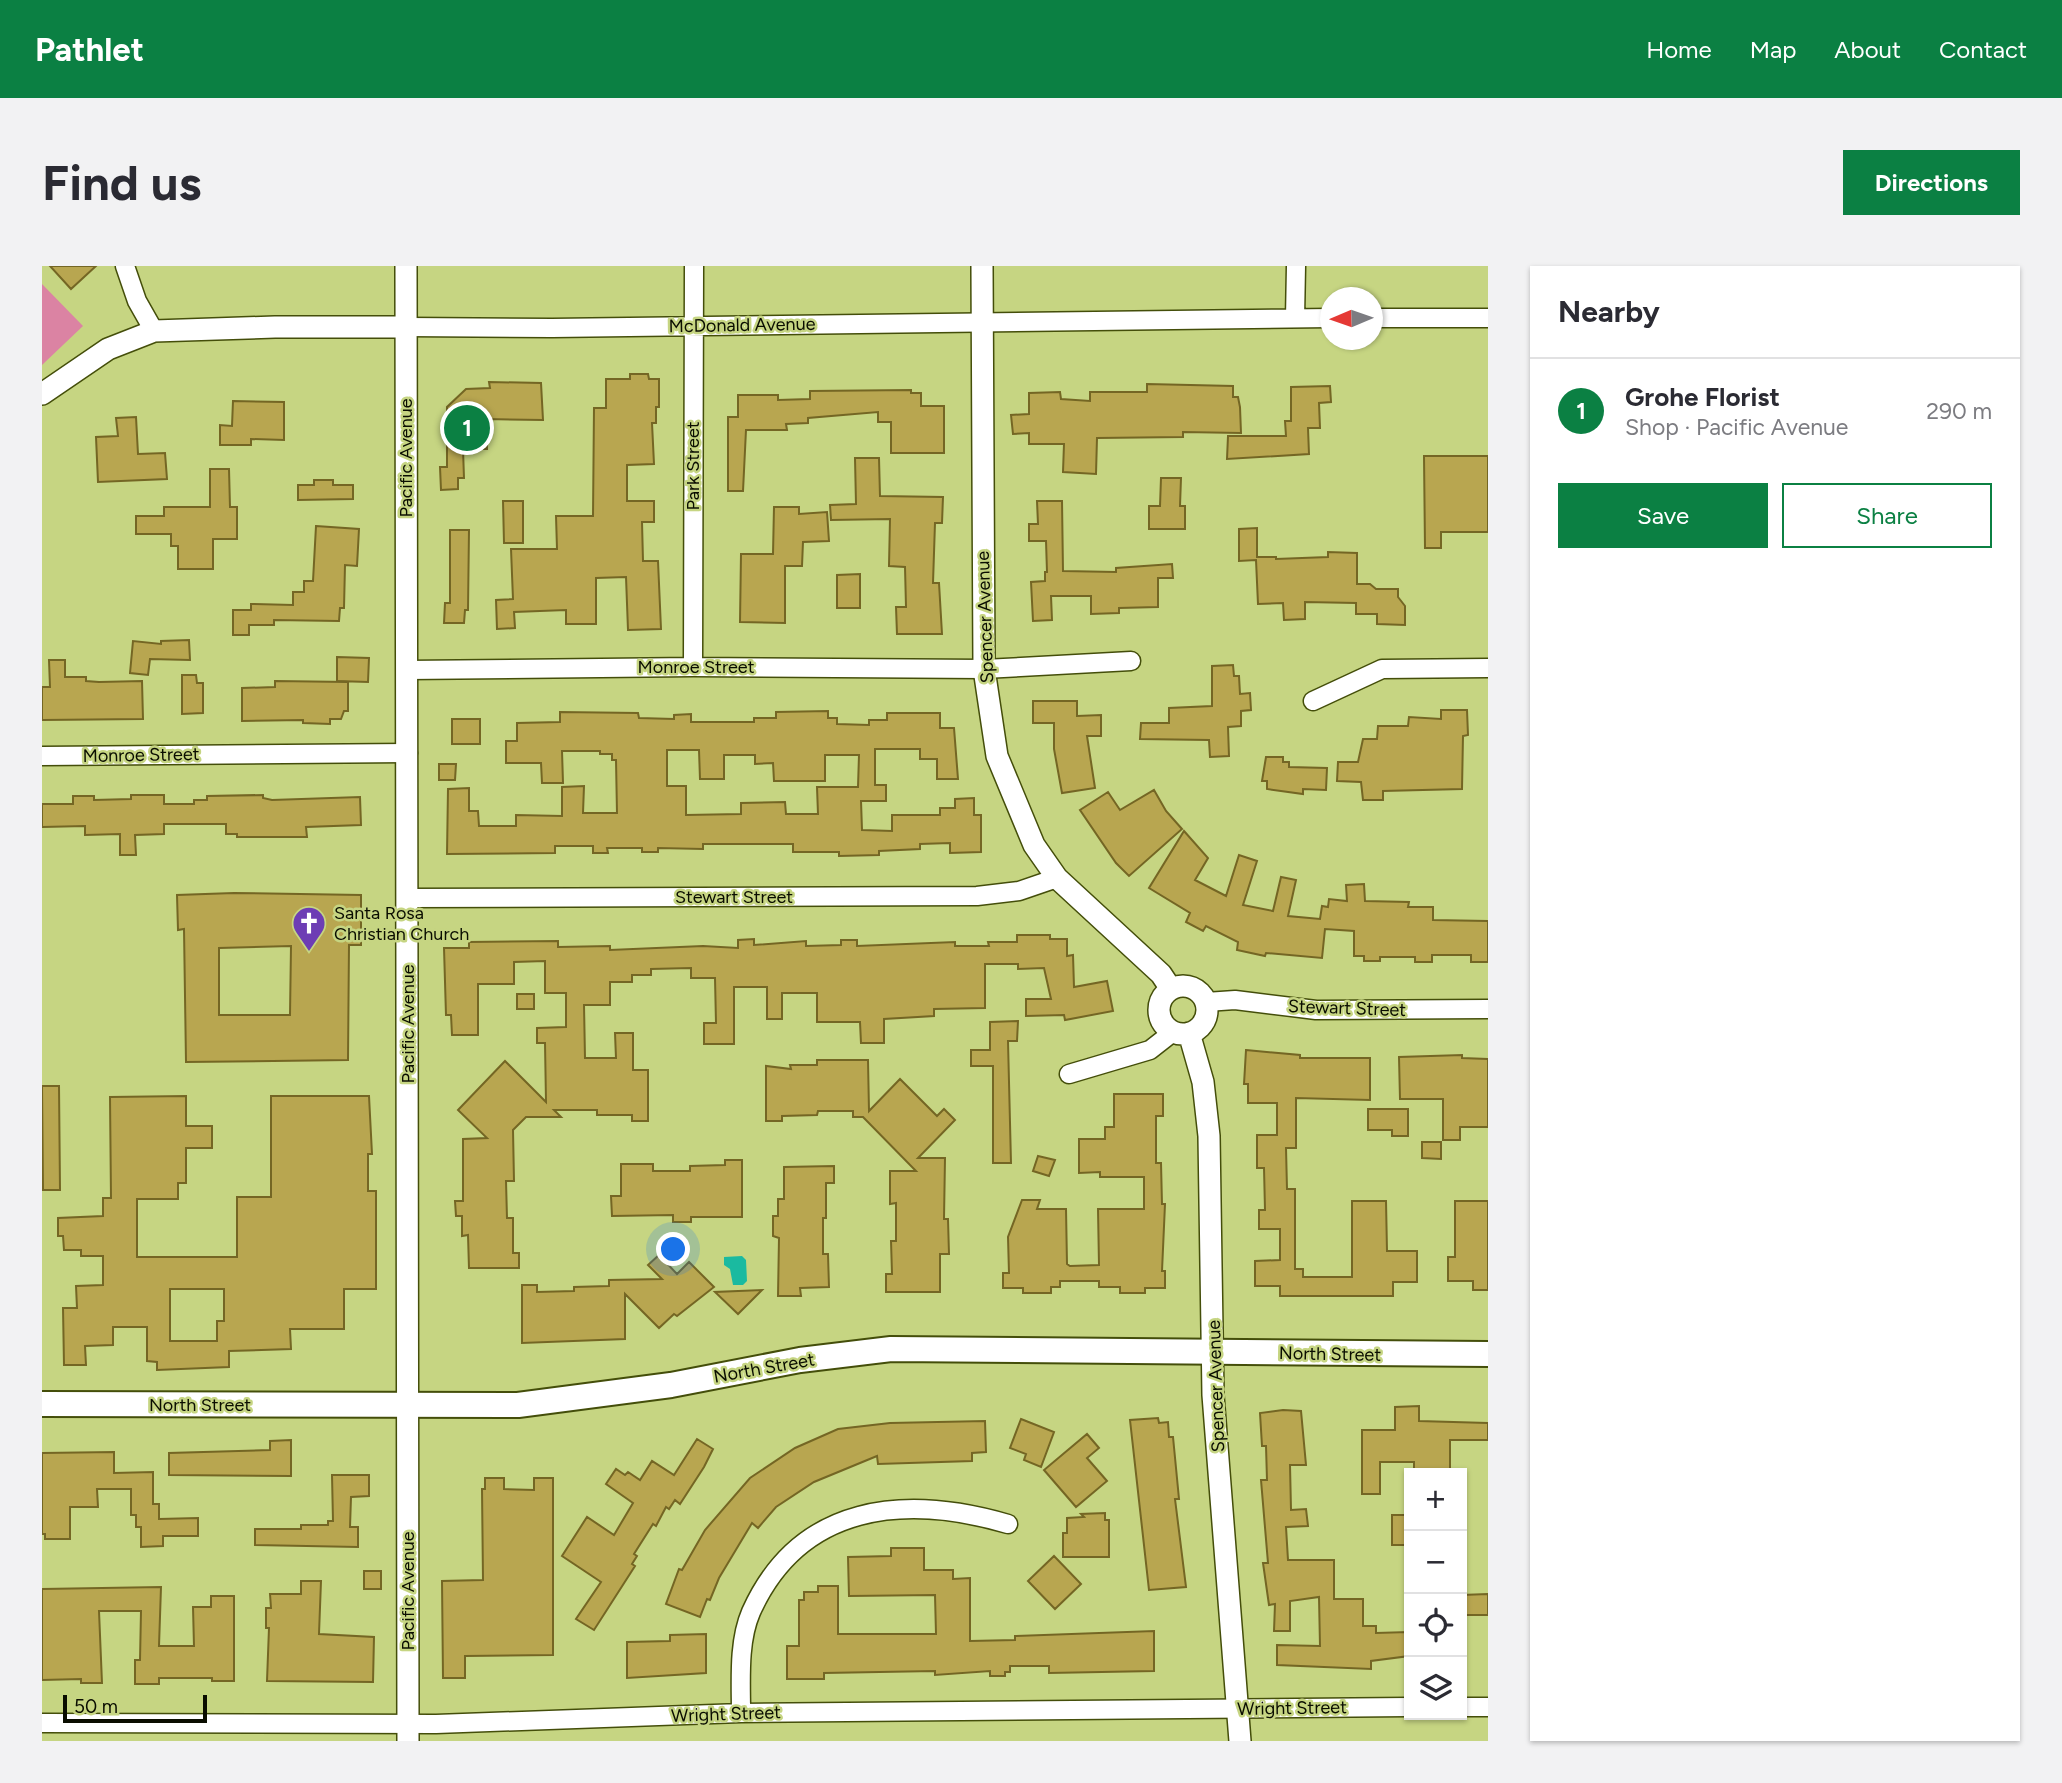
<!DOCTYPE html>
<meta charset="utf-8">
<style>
:root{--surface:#fff;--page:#f2f2f3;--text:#2b2b33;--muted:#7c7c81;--line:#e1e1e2;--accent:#0b8043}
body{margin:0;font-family:Figtree,sans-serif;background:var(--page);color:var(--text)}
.controls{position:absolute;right:21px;bottom:21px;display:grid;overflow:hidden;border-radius:0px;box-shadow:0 2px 5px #0004}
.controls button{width:63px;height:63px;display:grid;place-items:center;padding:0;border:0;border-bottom:2px solid var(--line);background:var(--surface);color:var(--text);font:35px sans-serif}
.compass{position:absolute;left:1278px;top:21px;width:63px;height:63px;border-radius:50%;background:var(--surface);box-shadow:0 2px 5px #0004;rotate:268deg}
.scale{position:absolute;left:21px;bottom:18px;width:144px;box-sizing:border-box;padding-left:7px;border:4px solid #0a0d00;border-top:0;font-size:19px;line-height:24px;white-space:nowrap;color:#0a0d00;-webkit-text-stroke:5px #c6d582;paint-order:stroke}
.you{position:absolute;left:632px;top:984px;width:24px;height:24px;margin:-18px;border:5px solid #fff;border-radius:50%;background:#1a73e8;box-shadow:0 0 0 10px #1a73e833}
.badge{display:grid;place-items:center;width:46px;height:46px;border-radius:50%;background:var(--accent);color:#fff;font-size:23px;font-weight:700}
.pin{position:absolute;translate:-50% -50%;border:4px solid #fff;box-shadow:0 2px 7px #0006}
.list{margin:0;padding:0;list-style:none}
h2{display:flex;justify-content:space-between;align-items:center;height:91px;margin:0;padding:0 28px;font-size:30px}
h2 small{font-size:23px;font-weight:400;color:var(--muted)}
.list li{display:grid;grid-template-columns:46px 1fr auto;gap:21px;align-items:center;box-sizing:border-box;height:105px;padding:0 28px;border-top:2px solid var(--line)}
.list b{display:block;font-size:26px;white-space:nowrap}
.list p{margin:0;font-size:23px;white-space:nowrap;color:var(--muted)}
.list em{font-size:23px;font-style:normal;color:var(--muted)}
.actions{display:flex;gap:14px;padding:21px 28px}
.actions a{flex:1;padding:16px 0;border:2px solid var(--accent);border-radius:0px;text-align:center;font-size:24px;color:var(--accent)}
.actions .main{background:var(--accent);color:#fff}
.icon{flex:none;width:38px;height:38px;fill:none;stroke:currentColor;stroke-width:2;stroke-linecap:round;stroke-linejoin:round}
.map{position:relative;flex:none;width:1446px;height:1475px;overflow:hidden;border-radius:0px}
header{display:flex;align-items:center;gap:42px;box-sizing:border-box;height:98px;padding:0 35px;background:var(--accent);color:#fff}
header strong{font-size:33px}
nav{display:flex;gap:38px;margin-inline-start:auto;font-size:24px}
.intro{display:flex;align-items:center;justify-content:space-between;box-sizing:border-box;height:168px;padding:0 42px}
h1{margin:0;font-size:49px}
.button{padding:18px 32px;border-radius:0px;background:var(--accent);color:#fff;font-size:24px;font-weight:700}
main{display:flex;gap:42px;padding:0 42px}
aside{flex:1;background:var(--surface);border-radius:0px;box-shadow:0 2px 5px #0004}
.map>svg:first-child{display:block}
.green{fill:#db83a3}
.water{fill:#1abaa0}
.building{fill:#b8a650;stroke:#746624;stroke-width:2;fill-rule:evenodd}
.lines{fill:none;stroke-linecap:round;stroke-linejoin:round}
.minor-casing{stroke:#444e0a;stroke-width:21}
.tertiary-casing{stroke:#444e0a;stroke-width:24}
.secondary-casing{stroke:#444e0a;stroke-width:28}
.minor{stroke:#fff;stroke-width:18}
.tertiary{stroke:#fff;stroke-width:21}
.secondary{stroke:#fff;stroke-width:24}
.labels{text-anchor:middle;stroke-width:5;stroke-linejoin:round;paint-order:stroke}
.street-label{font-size:18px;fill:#0a0d00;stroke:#c6d582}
.poi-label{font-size:18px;fill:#0a0d00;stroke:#c6d582;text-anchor:start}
</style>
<header>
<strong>Pathlet</strong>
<nav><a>Home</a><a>Map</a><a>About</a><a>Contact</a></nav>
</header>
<div class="intro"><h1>Find us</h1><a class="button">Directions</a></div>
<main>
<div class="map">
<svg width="1446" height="1475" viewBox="0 0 1446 1475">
<rect width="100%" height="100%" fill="#c6d582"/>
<path class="green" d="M0,18l41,42 -41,39z"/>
<path class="water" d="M700,990l4,4 1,21 -4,4h-10l-3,-16 -6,-4v-8z"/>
<path class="building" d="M8,0h46l-25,23z
M588,108h18l1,5h10v28h-3v16h-4l2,41 -27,1v36h27v21h-12l1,39h15l3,68 -33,1 -2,-53 -30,1v46h-30v-14l-52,2 1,16 -18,1 -1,-29 17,-1 -2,-50h46l-1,-33h37l1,-108h12v-29h24z
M447,116l52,1 2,37 -57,-1 1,30h-24l1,29h-6v11l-17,1 -1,-23h7v-60l19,-18 24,-1z
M1105,118l86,2v11h5l2,10 1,26 -58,-1v5l-86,1 -1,36 -33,-2 1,-28h-35v-11l-16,1 -2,-19 18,-1v-21l31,-1 1,7 29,2v-9h57z
M1288,120l1,16 -12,1 1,25h-12l1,26 -82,5 1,-23h58l-1,-15h6v-34z
M869,124v3h10v13h23v47h-53v-31h-13v-10l-70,6v5l-22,1 1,6h-41l-3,61h-15v-74h10v-22h40v5l32,-1v-8z
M191,135l51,1v38l-33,-1v6h-31v-20l12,1z
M94,151l2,37 27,-1 2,26 -69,3 -2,-45 22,-1 -2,-18z
M1382,190h64v76h-47v16h-16z
M813,192h24l1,38 63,1 -1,26h-7l-2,60h6l3,51h-45l-1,-27h10l-1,-40 -16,-1 1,-47 -59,1 -1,-15 26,-1z
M168,203h19l1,38h7v32h-24v30h-35v-23h-7v-12h-35v-18h28v-9h46z
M1119,212h20l-1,28h5v23h-36v-23h11z
M272,214h19v5h20v14l-55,1v-15h16z
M461,235h20v42h-19z
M995,235h25l1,70 53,1v-4l56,-4 1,14h-15v29l-39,1v5l-28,1v-18h-40l1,24 -19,1 -2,-39 14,-1v-9h2l-1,-31h-17v-17h9z
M732,241h25v7l28,-2 2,29 -26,1 -1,24h-17v57l-45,-1 1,-68h32z
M274,260l43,3 -2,37 -12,-1 -1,43h-4l-1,13 -65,-1v5h-25v10h-16v-25h18v-6l42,1v-13h11v-11h9z
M1215,262v29h19v2l52,-2v-5l29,1v31h13l6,5h22v8l7,9v19l-28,-1v-10h-21v-11l-51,-1v17l-21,1 -1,-17 -25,1 -2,-44 -17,1v-32z
M408,264h19l-1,80h-3l-1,13h-20l1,-20h5z
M818,308v34h-23v-33z
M147,374l1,20 -40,-1 -2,16 -18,-2 3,-32 28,3v-3z
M295,391l32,1 -1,24 -31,-1z
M7,394h16v17h21v4l13,1 43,-1 1,38 -101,1v-33h8z
M1191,399l1,11h5l1,18 10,-1 1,17 -10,1v15l-13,1 1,29 -19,1 -1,-17 -69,-1 1,-16h28v-15l43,-2v-40z
M140,409h14l1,8h6v30l-21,1z
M233,415l73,1v29h-4l-3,8h-11v5l-27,-1v-3l-61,1v-33l33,-1z
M991,435h44v15l24,-1v21h-14l8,52 -33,5 -8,-44v-26h-21z
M1399,444h26l1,25 -5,1 -1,53 -79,2v9h-20l-2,-18 -24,-1 1,-19h20l5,-23h14l1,-13h30l1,-9 32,2z
M786,445v7h9v6l32,1v-5h18v-7h53v15h14l4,51h-21v-20h-17v-10h-45v36h11v16h-25l1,29 30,1v-16h48v-7h15v-9l19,-1v17h7v37l-31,1v-10l-30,1v5l-41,2v4l-40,1v-4h-46v-8h-90v5l-45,-1v4h-16v-4h-35l1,5h-15v-7h-38v7l-108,1 1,-65 21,-1v23h9l1,15h37v-11l46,1v-29l22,-1 -1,27h34l-1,-53h-4v-6h-12v-3h-38l1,32h-21l-1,-20h-35v-22h11v-18l43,-1v-10l78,1 1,5 35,1v-4l17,-1v8h63v-4h22v-6zM625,484h32l1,29h24v-24h31v9l18,-1 1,18h51v-26h34l-1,32h-41l1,27h-32l-1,-12 -44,1v11l-55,1v-29h-19z
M410,453h28v25h-28z
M1224,491h17v5h6v5l38,1 -1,22 -23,-1v5l-36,-5v-8h-5z
M397,498h17l-1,16h-16z
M1112,524l12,21 16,18 -53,47 -13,-13 -36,-53 28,-18 12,18z
M89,529h33v9h30v-4h13v-4l56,-1v3l9,2 88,-3 1,28 -55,2 1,10h-70v-3h-11v-10h-62v10l-29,1 1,20h-16v-21l-35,1v-9l-43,1v-23h31v-8h21v4l37,-1z
M1142,565l24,27 -13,22 31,16 13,-41 18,6 -14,44 30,6 8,-34 15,3 -8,36 32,3 2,-13 6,1 1,-8 18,2 -1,-16 18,-1 1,17 44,1 -1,5h25v13l55,1v41h-17v-7h-39v7h-17v-5h-35v4h-16v-5h-10v-25l-29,-2 -3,29 -56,-5 -1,3 -28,-6 1,-8 -32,-16 -3,5 -17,-9 4,-9 -41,-25z
M192,627l127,2v50h-12l-1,115 -162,2 -2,-133 -6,1 -1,-35zM249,680l-1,69h-71v-67z
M975,669h33v4h17v17l6,-1 1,32 33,-6 6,30 -48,9 -1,-5 -38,1v-17h25l-7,-31 -26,1v-5h-33v44l-51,1v7l-50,3v24h-23l-1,-21h-43v-29h-35v26h-15v-32h-33v57h-30v-21h12l-1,-45h-24v-10l-40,1v6h-19v7h-22v23h-26l1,53h31l-1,-25h18v37h15v51h-16v-6h-35v-5h-43l7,7h-35l-13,13 1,51h-8l1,37h6v35h6v15h-50l-1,-33 -6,1v-20h-6l-1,-15h8v-62l24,-1 -29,-28 47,-49 41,41 -1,-59h-8v-15l29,-1v-34h-21v-32l-31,1v22h-36v51h-26l-1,-20h-5l-2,-67h25v-6l89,-1v6l52,-1v4l93,-4 35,2v-8l16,-1v6l52,-4v5l35,-1v-5h16v6l98,-4v4h34l-1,-4h29z
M475,728h17v15h-17z
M976,755l-1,20h-9l3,122h-18v-97h-22v-16h19v-28z
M1204,784l54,5v3h70v42l-74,-2v50h-10l1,41h8v80h8v8h49v-76h34l1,50h30v31h-24v14h-113v-10h-25v-25l25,-1v-31h-21v-19h6l-1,-42h-7v-33h20v-32h-29v-19h-4z
M1420,789v3l26,1v68h-28v13h-17v-41h-43l-1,-42z
M775,794h51l1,51 31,-32 37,37 7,-7 11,11 -37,38h27l-1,61h4l1,35h-9v38h-54v-18h6l-1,-33h5v-38l-6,1v-33h26l-53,-54h-10v-6h-35l-1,4 -35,1v5h-16v-55l25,3 -1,-4h27z
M0,820h17l1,104h-17z
M1072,828h49v22h-7v47h5l1,41h3l-3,67h3v17h-20v5h-25v-6h-21v-6h-39v6h-9v6h-28v-5h-20v-15h6l-1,-36 14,-37h18l-3,9h29l1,55 3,2 29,-1 -1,-56h46v-32h-44v-5l-21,1v-34h26v-12h9z
M144,830v30h26v22h-26v35h-8v16h-41v58h100v-60h34v-101h98l3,58h-4v37h8v98h-32v40h-54l1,20 -62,2v16l-72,3v-8l-10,-1v-34h-34v18l-28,1 1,19h-22l-1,-57h14l-1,-22 27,-1v-29h-22v-6h-17l-1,-14h-5v-18l45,-2v-18h8l-1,-101zM128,1023h54v32h-7v20h-47z
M1326,843h40v27h-16v-6h-24z
M1380,876h19v17l-19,-1z
M996,890l17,4 -6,16 -16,-5z
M683,894h17v57h-51v5h-18v-7l-61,1 -1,-20h10v-32h32v7h37v-5l35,-1z
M792,900v17h-8v35h-3v36h5l1,33 -29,1 1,8h-23l1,-58 -6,-2v-20h5v-17h6v-32z
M1413,935h33v89h-15v-9h-25v-24h7z
M617,989l18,19 12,-12 25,25 -37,29 -3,-2 -15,14 -34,-34v45l-103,4v-58h15v7l37,-1v-4l35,-1v-6l53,-1 -14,-14z
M720,1024l-24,24 -23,-22z
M1377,1140v15l69,2v17h-38v33h-36v-11h-34v32h-18v-64h33v-23z
M1241,1144l18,1 5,54h-16l1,45 15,-1 2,17 -22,1 2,33h46v39h29v27h13v7l33,-1v24l-38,5v8l-94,-4v-20l43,1 -1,-49 -29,4v30h-16l1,-27 -6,1 -6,-42h5l-7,-83h6l-1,-34h-4l-2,-33z
M1116,1152l1,5 9,-1 1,15h4l6,62h-4l11,88 -37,3 -19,-170z
M979,1153l33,13 -13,35 -17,-7 2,-6 -16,-6z
M943,1155l1,31 -14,1v8l-94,3 -1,-8 -63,26 -38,25 -18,21 -6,-5 -33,55 -9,22 -3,-1 -7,18 -34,-13 13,-35 3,1 23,-40 45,-52 45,-30 43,-19 52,-6z
M1045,1168l12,14 -12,10 20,23 -31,26 -32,-37z
M655,1173l16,10 -9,18 -24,37 -5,-4 -6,9 -3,-2 -10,19 -3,-2 -19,30 3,2 -5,8 3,2 -41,64 -18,-11 25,-37 -39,-26 25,-39 27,18 19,-32 -27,-19 10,-15 9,6 3,-3 12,8 12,-19 22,14z
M249,1174v36l-122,-1v-22l101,-3v-9z
M72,1186v21l39,-1v32h6v15l39,-1v18h-35v10l-22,1v-20h-5v-12h-5v-26h-34l1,18h-28v32h-25v-5h-3v-81z
M290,1209h37v21l-18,1 -1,30h8v20l-103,-2v-16h46v-4h27v-4h5z
M443,1212h19v11l30,1v-12h19v177l-88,1v22h-22l-1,-97 41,-1 -1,-91h3z
M1063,1247v7h4v37h-46v-24h4v-15l17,-1 -3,-3z
M1350,1249h17v30h-17z
M849,1282h33v22h29v9l17,-1v63l45,-1v-4l139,-5v40l-105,2v-7h-39v6h-5v4h-15v-5l-55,4v-4l-111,2v6h-37v-33h12v-46h5v-8h14v-6h20v48h98l-1,-39 -86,1 -1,-39 43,-1z
M1012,1290l27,28 -26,25 -27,-28z
M322,1305h17v18h-17z
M259,1315h20l-2,53 55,3 -1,45 -106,-1 2,-53h-3v-20h5l-1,-14h31z
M119,1321l-2,59h35l-1,-39h18v-11h23v85h-22v-3h-53v6h-24v-24h5l1,-49h-42l3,72h-21v-4l-39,1v-91z
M1446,1328v21h-26v-20z
M664,1368v39l-79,5v-36l43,-1v-6z"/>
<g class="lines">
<defs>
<path id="minor" d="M83,0l12,35 17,30
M1253,52l1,-52
M1330,52h116
M365,61l145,1 778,-10
M651,401l1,-401
M365,404l286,-3 291,2 147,-8
M1271,435l69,-32 106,-1
M0,490l366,-3
M366,632l569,-2 42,-5 38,-13
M1164,736l29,-2 81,10 172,-1
M1027,808l81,-24 23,-18
M1420,1441h26
M699,1447c0,-32 -3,-71 10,-101 49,-109 154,-118 257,-88
M0,1457l394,1 305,-11 668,-6"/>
<path id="tertiary" d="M364,0l2,1475
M940,0l2,403 13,87 37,89 23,33 104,96 10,15
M0,128l66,-45 46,-18 121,-4h132
M1117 744a24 24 0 1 1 48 0a24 24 0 1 1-48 0Z
M1147,767l14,49 6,54 4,259 27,346"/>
<path id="secondary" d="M0,1138l476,1 153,-20 129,-25 91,-11 597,5"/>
</defs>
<use href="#minor" class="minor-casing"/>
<use href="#tertiary" class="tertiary-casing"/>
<use href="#secondary" class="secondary-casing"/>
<use href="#minor" class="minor"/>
<use href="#tertiary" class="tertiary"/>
<use href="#secondary" class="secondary"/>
</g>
<defs>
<symbol id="church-pin" viewBox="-11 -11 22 30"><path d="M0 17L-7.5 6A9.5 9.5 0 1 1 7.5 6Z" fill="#6d3db4" stroke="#c6d582"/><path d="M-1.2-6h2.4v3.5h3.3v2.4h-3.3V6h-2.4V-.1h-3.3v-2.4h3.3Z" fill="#fff"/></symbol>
</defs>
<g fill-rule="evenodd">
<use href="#church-pin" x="248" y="638" width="38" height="52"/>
</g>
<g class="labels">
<g class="street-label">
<text transform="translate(700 59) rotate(-1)" y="6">McDonald Avenue</text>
<text transform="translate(364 192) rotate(-90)" y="6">Pacific Avenue</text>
<text transform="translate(651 200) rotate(-90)" y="6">Park Street</text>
<text transform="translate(943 351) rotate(-92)" y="6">Spencer Avenue</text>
<text x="654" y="407">Monroe Street</text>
<text transform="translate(99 489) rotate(-1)" y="6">Monroe Street</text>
<text x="692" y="637">Stewart Street</text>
<text transform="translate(1305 742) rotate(2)" y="6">Stewart Street</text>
<text transform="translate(366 758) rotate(-90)" y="6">Pacific Avenue</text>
<text transform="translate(1288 1088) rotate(1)" y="6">North Street</text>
<text transform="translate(722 1102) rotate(-10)" y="6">North Street</text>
<text transform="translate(1174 1120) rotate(-92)" y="6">Spencer Avenue</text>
<text x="158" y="1145">North Street</text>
<text transform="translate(366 1325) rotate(-90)" y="6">Pacific Avenue</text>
<text transform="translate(1250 1442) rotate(-1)" y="6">Wright Street</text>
<text transform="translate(684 1448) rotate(-2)" y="6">Wright Street</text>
</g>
<g class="poi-label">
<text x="292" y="653">Santa Rosa<tspan x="292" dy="21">Christian Church</tspan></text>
</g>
</g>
</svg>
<div class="controls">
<button>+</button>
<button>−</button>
<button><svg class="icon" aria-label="locate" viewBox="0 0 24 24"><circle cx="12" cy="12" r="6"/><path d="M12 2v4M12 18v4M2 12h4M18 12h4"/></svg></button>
<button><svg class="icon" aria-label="layers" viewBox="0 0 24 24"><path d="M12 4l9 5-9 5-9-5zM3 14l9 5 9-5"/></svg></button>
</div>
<svg class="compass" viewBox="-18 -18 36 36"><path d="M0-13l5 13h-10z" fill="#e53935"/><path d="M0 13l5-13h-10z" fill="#7c7c81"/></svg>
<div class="scale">50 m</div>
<div class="you"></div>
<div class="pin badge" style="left:425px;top:162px">1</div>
</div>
<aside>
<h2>Nearby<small></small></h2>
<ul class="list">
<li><span class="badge">1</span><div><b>Grohe Florist</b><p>Shop · Pacific Avenue</p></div><em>290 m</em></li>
</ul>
<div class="actions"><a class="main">Save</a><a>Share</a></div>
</aside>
</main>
